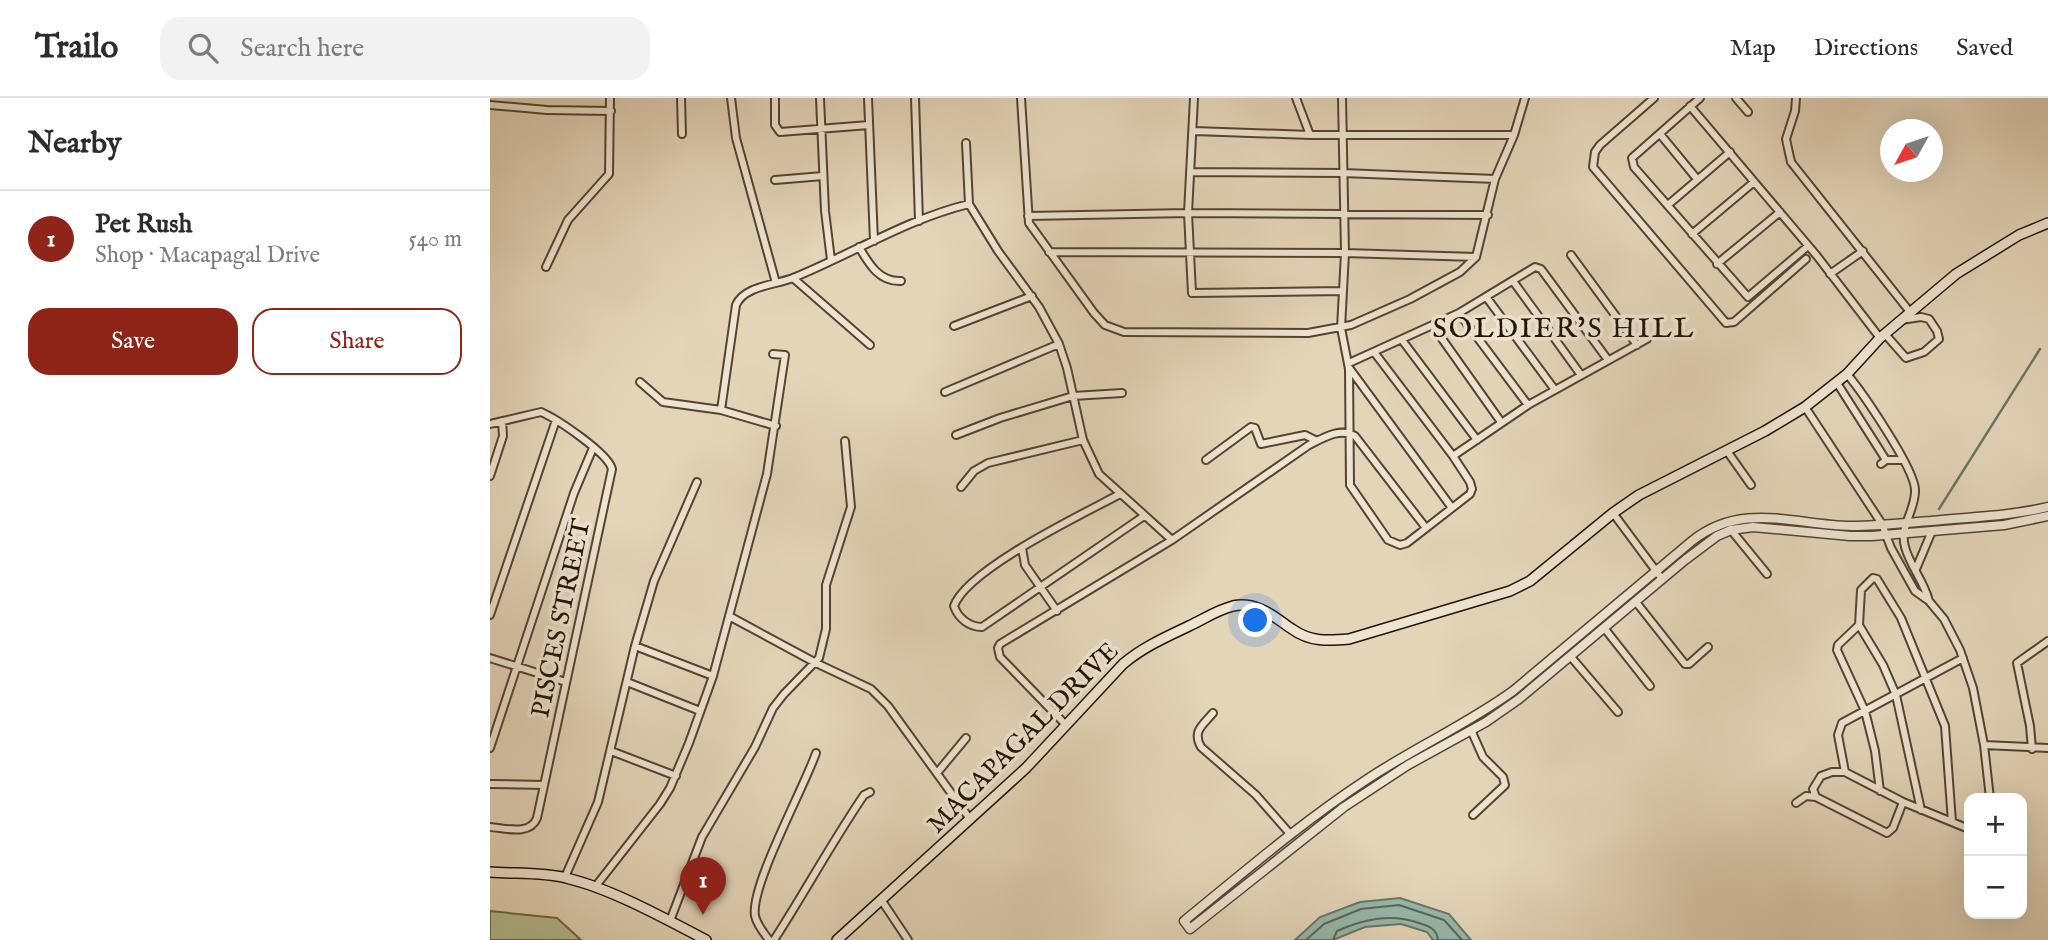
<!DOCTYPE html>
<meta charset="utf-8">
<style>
:root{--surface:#fff;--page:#f2f2f3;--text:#2b2b33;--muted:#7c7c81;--line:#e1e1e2;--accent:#8f2418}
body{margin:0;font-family:"IM FELL English",serif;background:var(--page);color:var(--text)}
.controls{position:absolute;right:21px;bottom:21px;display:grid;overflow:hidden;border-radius:14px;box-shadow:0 7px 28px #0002}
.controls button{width:63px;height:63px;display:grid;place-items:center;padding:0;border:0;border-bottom:2px solid var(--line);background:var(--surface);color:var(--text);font:35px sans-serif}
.compass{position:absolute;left:1390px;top:21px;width:63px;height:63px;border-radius:50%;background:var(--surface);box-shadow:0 7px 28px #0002;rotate:230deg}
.you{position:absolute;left:766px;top:523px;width:24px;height:24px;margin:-18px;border:5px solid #fff;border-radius:50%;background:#1a73e8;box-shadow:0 0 0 10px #1a73e833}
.badge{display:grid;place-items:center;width:46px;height:46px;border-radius:50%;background:var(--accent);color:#fff;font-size:23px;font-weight:700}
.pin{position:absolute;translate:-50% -58px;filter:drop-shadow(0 2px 4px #0008)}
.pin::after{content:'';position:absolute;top:37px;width:24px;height:21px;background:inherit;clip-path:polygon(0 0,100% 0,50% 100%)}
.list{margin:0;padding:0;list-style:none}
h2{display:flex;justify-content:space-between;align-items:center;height:91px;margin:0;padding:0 28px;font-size:30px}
h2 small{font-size:23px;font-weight:400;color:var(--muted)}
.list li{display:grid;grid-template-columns:46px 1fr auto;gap:21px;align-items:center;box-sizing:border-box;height:98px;padding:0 28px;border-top:2px solid var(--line)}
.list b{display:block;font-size:26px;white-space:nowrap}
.list p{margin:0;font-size:23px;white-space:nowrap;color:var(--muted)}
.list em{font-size:23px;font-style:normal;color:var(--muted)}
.actions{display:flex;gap:14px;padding:21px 28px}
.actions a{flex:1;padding:16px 0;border:2px solid var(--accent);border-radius:21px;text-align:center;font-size:24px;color:var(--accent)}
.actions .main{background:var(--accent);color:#fff}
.icon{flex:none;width:38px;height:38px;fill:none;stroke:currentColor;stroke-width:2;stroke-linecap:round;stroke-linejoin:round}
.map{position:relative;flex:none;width:1558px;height:842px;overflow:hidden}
header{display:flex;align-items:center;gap:42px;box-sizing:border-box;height:98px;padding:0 35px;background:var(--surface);border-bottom:2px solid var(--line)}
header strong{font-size:33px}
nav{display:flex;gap:38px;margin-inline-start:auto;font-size:24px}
.search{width:490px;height:63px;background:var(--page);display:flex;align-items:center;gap:18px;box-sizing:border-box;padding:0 24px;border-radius:21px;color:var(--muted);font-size:26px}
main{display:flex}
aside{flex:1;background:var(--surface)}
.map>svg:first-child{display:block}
.green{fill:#b4bd90;stroke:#6c6849;stroke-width:2}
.water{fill:#96b9ac;stroke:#687768;stroke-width:2}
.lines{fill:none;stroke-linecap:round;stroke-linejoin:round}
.shore{stroke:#5d6657;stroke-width:2}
.stream{stroke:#687768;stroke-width:2.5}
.minor-casing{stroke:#544430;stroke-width:10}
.tertiary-casing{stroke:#544430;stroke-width:11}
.secondary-casing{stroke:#241402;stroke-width:12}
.minor{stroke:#ede4d2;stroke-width:6}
.tertiary{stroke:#ede4d2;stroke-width:8}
.secondary{stroke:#ede4d2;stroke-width:9}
.labels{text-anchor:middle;stroke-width:7;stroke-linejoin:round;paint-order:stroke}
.street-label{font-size:26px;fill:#241402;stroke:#ede4d2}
.neighbourhood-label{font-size:28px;letter-spacing:2px;fill:#241402;stroke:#ede4d2}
</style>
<header>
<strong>Trailo</strong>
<div class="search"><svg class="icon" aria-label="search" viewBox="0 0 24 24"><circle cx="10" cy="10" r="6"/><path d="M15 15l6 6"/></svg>Search here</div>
<nav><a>Map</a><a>Directions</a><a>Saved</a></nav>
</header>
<main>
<aside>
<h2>Nearby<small></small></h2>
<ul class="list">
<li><span class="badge">1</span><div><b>Pet Rush</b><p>Shop · Macapagal Drive</p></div><em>540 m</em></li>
</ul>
<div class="actions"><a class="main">Save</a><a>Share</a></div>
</aside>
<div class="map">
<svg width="1558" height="842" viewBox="0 0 1558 842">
<rect width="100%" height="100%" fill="#e4d5b9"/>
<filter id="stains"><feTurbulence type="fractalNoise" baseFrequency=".00286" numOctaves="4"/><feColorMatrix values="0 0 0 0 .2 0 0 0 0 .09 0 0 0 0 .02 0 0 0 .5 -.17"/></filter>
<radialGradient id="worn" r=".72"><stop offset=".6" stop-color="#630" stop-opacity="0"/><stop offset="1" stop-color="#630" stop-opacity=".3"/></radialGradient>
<path class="green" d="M0,813l67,7 24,22h-91z"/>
<path class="water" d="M910,800l49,16 22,26h-38l-6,-8 -26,-8 -36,3 -32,13h-38l25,-23 40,-15z"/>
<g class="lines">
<path class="shore" d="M816,842l18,-16 37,-15 38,-4 45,15 18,20
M843,842l4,-9c27,-12 54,-18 82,-8 10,3 18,6 19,17"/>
<path class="stream" d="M1449,411l101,-160"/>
<defs>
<path id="minor" d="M191,0l1,36
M241,0l5,40 40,145
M285,0v27l5,7 89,-7
M330,0l5,113 6,49
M378,0l6,143
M425,0l4,123
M531,0l8,125 65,90 11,12 19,7 184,1 43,-8 59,-26 50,-27 16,-15 19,-78 19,-44 11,-37
M704,0l-6,115 4,80 151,-2
M806,0l14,37
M852,0l3,155 -4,75 8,41 1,116 38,55 12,5 7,-2 63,-49 2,-5 -2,-7 -17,-26 -79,-104
M1164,0l-54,47 -5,7 -2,15 133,156 8,-1 72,-63
M1210,0l-68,60 2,9 114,130 60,-51
M1246,0l12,14
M1306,0l-1,13 -9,28 5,23 119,150
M0,7l57,5 64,1
M1200,8l127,150 63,82
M704,33l116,4h204
M1170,36l37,45
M476,45l3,61 29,47 41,56 20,37 8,24 16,72 16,34 73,66
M700,74l153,1 152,6
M285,82l48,-4
M1179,106l61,-52
M538,118l160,-3 300,2
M1202,136l62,-52
M369,149c10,17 20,35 42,34
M559,154l296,1 131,4
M1081,157l66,90
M1227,166l63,-52
M56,169l22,-47 41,-46 1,-76
M1340,176l33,-23
M303,180l77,67
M1023,183l68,94
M997,200l68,92
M969,215l69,92
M464,228l78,-30
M943,228l68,96
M1395,236l21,24 18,-6 15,-13 -2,-8 -8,-12 -8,-2 -20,3
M912,242l75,100
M859,265l110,-50 76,-46 6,2 67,91
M860,271l102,139
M1357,276c15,18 68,95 68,116 1,19 -16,37 -10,57 5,19 19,34 24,54
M150,284l23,20 58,8 55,16
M1347,285l49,77
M455,294l114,-48
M1315,309l77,117 9,24 24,43 14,10 15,18 16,31 13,38 11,57 6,53
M231,312l15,-105c8,-19 39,-20 57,-27 59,-24 114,-59 176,-74
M0,326l51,-12c16,7 67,41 71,57l-75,349c-7,18 -32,10 -47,9
M466,337l44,-17 73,-22 49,-3
M1237,353l24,34
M963,358l75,-51 119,-66
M716,362l45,-33 4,1 6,16 44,-9 12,6
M1391,366l5,-4h17
M0,378l13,-40 -1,-15
M471,389l13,-16 14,-8 95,-23
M630,396c-37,20 -153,75 -166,112 4,12 15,21 28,21l162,-111
M1123,415l49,66
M1241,432l36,44
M532,450l3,17 32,46
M1426,471l16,-38
M1146,504l49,62h4l19,-17
M0,517l66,-195
M239,518l87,47 55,26 17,17 82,113
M1369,527l24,40 13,30 25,115
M1115,531l45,57
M145,548l78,30
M1081,559l47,55
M0,560l76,24
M137,584l73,29
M723,615c-10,12 -21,18 -12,34l55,48 35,40
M576,627l-66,-68 -2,-9 2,-4 172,-104 137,-95c14,-7 31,-18 46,-9l71,92
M981,632l12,27 20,20 2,8 -32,30
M1494,647l64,3
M0,650l84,-255 19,-45
M1542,651l-2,-23 -13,-63 31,-22
M121,653l65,25
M1355,674l-7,-37 4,-12 121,-65
M447,675l29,-35
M0,686l54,1
M1390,693l-5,-40 -10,-40 -28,-61 1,-5 21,-20 2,-35 12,-12 4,1 24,39 44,108 7,96
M1326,699l-3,-8 8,-13 11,-4h13l58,30 66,27
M1306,705l10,-7 10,1 71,36 6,-5 10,-26
M75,779l33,-75 37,-156 19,-65 43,-99
M105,789l65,-83 10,-16 19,-45 24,-67 54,-202 18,-119 -12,-1
M392,803l26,39
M180,823l32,-84 53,-90 18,-39 11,-14 35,-36 7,-29v-44l25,-78 -6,-66
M279,842c-5,-7 -12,-15 -14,-24 -5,-30 49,-128 61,-163
M284,842c31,-48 58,-98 90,-145l6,-3"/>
<path id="tertiary" d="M1558,409c-38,9 -78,10 -117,14 -26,2 -53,5 -80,5 -57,-1 -109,-25 -159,15l-179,150c-47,34 -99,57 -147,89 -64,42 -123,93 -182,141l6,8 154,-122 64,-42 78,-43 33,-23 166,-139 32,-24 14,-6 22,-3 97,9h22l132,-11 44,-9"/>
<path id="secondary" d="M0,774c24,2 53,0 76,6 44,10 100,41 140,62
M347,842l189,-172 97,-104c20,-17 43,-27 66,-38 15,-7 28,-16 44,-20 10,-2 18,-1 27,3 12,4 21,13 32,20 18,13 36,12 57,10l161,-48 20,-10 83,-68 26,-18 126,-64 40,-24 42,-33 33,-36 76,-64 63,-39 29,-12"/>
</defs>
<use href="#minor" class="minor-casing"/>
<use href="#tertiary" class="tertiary-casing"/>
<use href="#secondary" class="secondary-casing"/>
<use href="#minor" class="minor"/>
<use href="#tertiary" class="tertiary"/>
<use href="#secondary" class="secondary"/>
</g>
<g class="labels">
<g class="street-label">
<text transform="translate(70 520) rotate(-78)" y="9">PISCES STREET</text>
<text transform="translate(532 639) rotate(-45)" y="9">MACAPAGAL DRIVE</text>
</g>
<g class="neighbourhood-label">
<text x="1074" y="239">SOLDIER'S HILL</text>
</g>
</g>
<rect width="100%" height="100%" filter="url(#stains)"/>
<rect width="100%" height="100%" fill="url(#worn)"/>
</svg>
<div class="controls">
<button>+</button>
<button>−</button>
</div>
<svg class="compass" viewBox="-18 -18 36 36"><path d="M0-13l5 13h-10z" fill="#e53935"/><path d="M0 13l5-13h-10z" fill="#7c7c81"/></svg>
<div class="you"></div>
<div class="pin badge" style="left:213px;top:817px">1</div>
</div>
</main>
